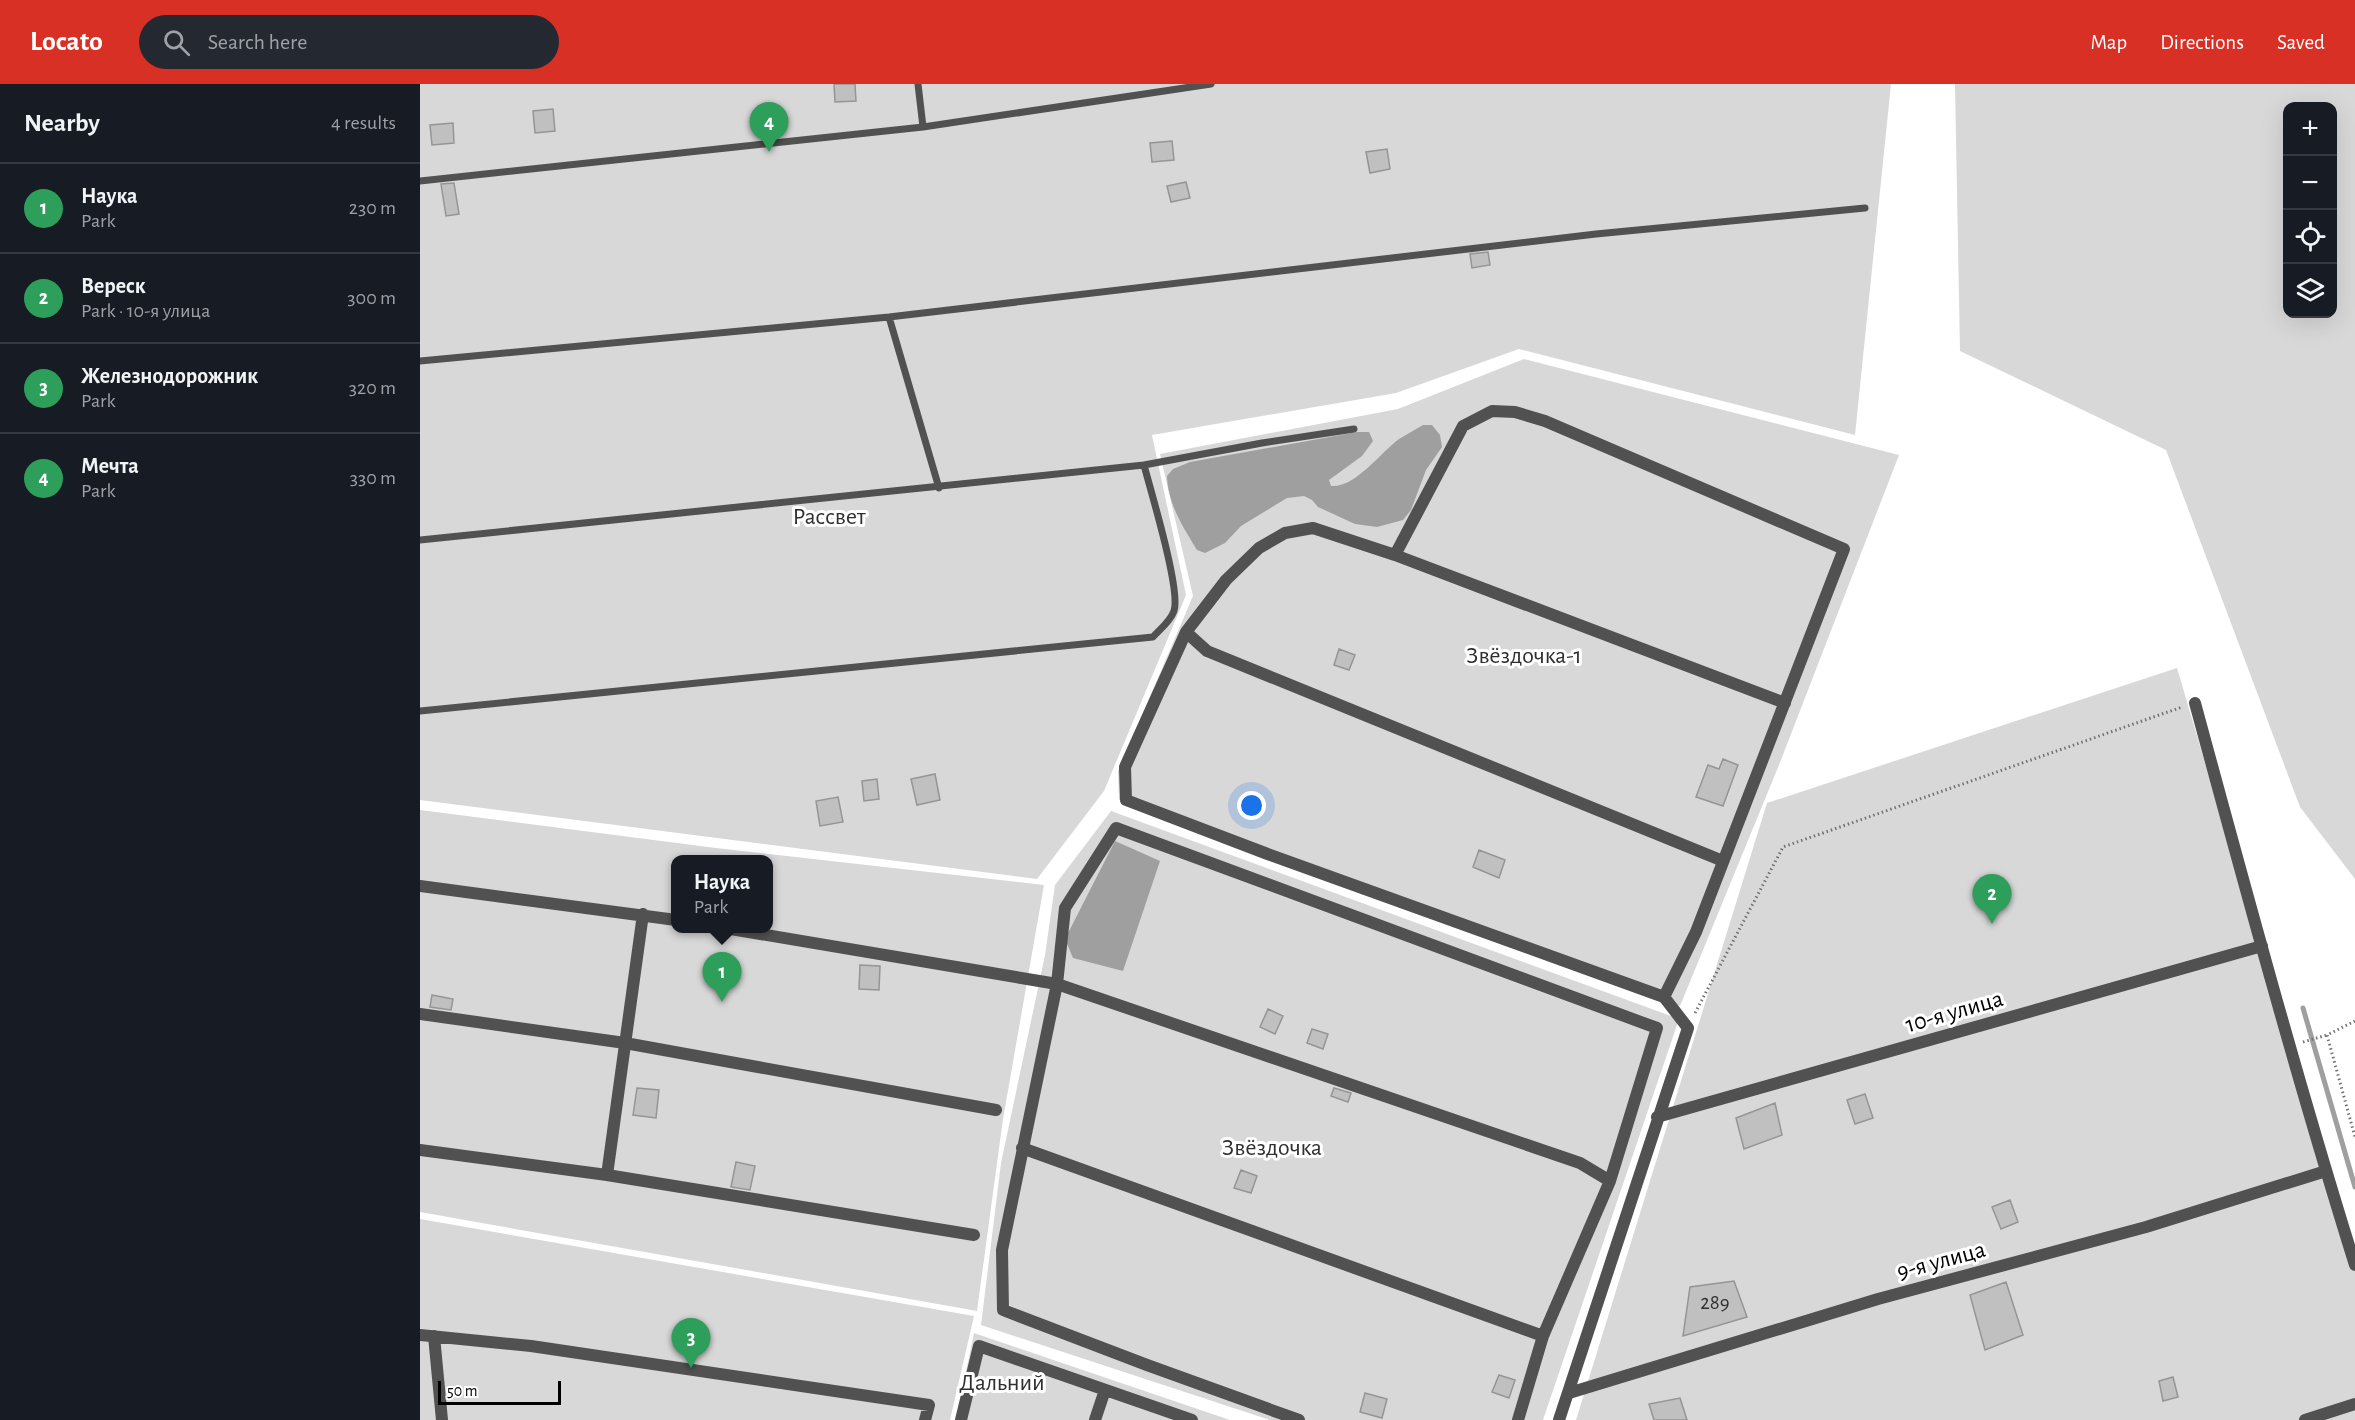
<!DOCTYPE html>
<meta charset="utf-8">
<style>
:root{--surface:#171b24;--page:#242831;--text:#f1f3f6;--muted:#9ea1a6;--line:#363941;--accent:#d93025}
body{margin:0;font-family:"Alegreya Sans",sans-serif;background:var(--page);color:var(--text)}
.controls{position:absolute;right:18px;top:18px;display:grid;overflow:hidden;border-radius:12px;box-shadow:0 6px 24px #0002}
.controls button{width:54px;height:54px;display:grid;place-items:center;padding:0;border:0;border-bottom:2px solid var(--line);background:var(--surface);color:var(--text);font:30px sans-serif}
.scale{position:absolute;left:18px;bottom:15px;width:123px;box-sizing:border-box;padding-left:6px;border:3px solid #000;border-top:0;font-size:16px;line-height:21px;white-space:nowrap;color:#000;-webkit-text-stroke:4px #fff;paint-order:stroke}
.you{position:absolute;left:832px;top:722px;width:21px;height:21px;margin:-15px;border:4px solid #fff;border-radius:50%;background:#1a73e8;box-shadow:0 0 0 9px #1a73e833}
.badge{display:grid;place-items:center;width:39px;height:39px;border-radius:50%;background:var(--accent);color:#fff;font-size:20px;font-weight:700}
.pin{position:absolute;translate:-50% -50px;filter:drop-shadow(0 2px 3px #0008)}
.pin::after{content:'';position:absolute;top:32px;width:21px;height:18px;background:inherit;clip-path:polygon(0 0,100% 0,50% 100%)}
.popup{position:absolute;left:251px;top:771px;width:102px;height:78px;box-sizing:border-box;display:grid;place-content:center;border-radius:12px;background:var(--surface);filter:drop-shadow(0 2px 4px #0005);font-size:20px;white-space:nowrap;color:var(--muted)}
.popup b{font-size:22px;color:var(--text)}
.popup::after{content:'';position:absolute;left:50%;top:100%;margin-left:-12px;border:12px solid transparent;border-top-color:var(--surface)}
.list{margin:0;padding:0;list-style:none}
h2{display:flex;justify-content:space-between;align-items:center;height:78px;margin:0;padding:0 24px;font-size:26px}
h2 small{font-size:20px;font-weight:400;color:var(--muted)}
.list li{display:grid;grid-template-columns:39px 1fr auto;gap:18px;align-items:center;box-sizing:border-box;height:90px;padding:0 24px;border-top:2px solid var(--line)}
.list b{display:block;font-size:22px;white-space:nowrap}
.list p{margin:0;font-size:20px;white-space:nowrap;color:var(--muted)}
.list em{font-size:20px;font-style:normal;color:var(--muted)}
.icon{flex:none;width:33px;height:33px;fill:none;stroke:currentColor;stroke-width:2;stroke-linecap:round;stroke-linejoin:round}
.map{position:relative;flex:none;width:1935px;height:1336px;overflow:hidden}
header{display:flex;align-items:center;gap:36px;box-sizing:border-box;height:84px;padding:0 30px;background:var(--accent);color:#fff}
header strong{font-size:28px}
nav{display:flex;gap:33px;margin-inline-start:auto;font-size:21px}
.search{width:420px;height:54px;background:var(--page);display:flex;align-items:center;gap:15px;box-sizing:border-box;padding:0 21px;border-radius:33px;color:var(--muted);font-size:22px}
main{display:flex}
aside{flex:1;background:var(--surface)}
.map>svg:first-child{display:block}
.green{fill:#d8d8d8;fill-rule:evenodd}
.water{fill:#9f9f9f}
.lines{fill:none;stroke-linecap:round;stroke-linejoin:round}
.stream{stroke:#9f9f9f;stroke-width:5}
.building{fill:#c0c0c0;stroke:#959595;stroke-width:1.5}
.path{stroke:#737373;stroke-width:3;stroke-dasharray:1.5 3;stroke-linecap:butt}
.lane{stroke:#515151;stroke-width:7}
.street{stroke:#515151;stroke-width:12}
.labels{text-anchor:middle;stroke-width:6;stroke-linejoin:round;paint-order:stroke}
.number-label{font-size:21px;fill:#303030}
.park-label{font-size:24px;fill:#2f2f2f;stroke:#fff}
.street-label{font-size:24px;fill:#000;stroke:#fff}
</style>
<header>
<strong>Locato</strong>
<div class="search"><svg class="icon" aria-label="search" viewBox="0 0 24 24"><circle cx="10" cy="10" r="6"/><path d="M15 15l6 6"/></svg>Search here</div>
<nav><a>Map</a><a>Directions</a><a>Saved</a></nav>
</header>
<main>
<aside>
<h2>Nearby<small>4 results</small></h2>
<ul class="list">
<li><span class="badge" style="background:#2e9e5b">1</span><div><b>Наука</b><p>Park</p></div><em>230 m</em></li>
<li><span class="badge" style="background:#2e9e5b">2</span><div><b>Вереск</b><p>Park · 10-я улица</p></div><em>300 m</em></li>
<li><span class="badge" style="background:#2e9e5b">3</span><div><b>Железнодорожник</b><p>Park</p></div><em>320 m</em></li>
<li><span class="badge" style="background:#2e9e5b">4</span><div><b>Мечта</b><p>Park</p></div><em>330 m</em></li>
</ul>
</aside>
<div class="map">
<svg width="1935" height="1336" viewBox="0 0 1935 1336">
<rect width="100%" height="100%" fill="#fff"/>
<path class="green" d="M0,0h1471l-36,351 -336,-86 -123,44 -244,42 34,160 -82,196 -67,88 -617,-79z
M1535,0h400v795l-55,-72 -134,-357 -206,-99zM1868,22h44v208h-44z
M1104,275l375,96 -120,310 -99,241 -561,-206 -1,-29 75,-175 -33,-142 238,-45z
M1757,584l178,604v148h-779l191,-617z
M0,726l296,38 328,37 -41,234 -26,192 -557,-99zM256,776h92v68h-92z
M691,727l568,208 -136,401h-273l-289,-95 20,-162 44,-208 10,-70z
M0,1135l554,97 -24,104h-530z
M554,1249l256,87h-274z"/>
<path class="water" d="M1003,341h9l8,10 2,12 -16,23 -15,40 -8,10 -26,7 -22,-3 -37,-17 -6,-7 -8,-4 -17,2 -46,28 -16,17 -20,10 -8,-3c-14,-23 -29,-46 -30,-74l6,-7 17,-7 167,-30h12l4,9 -11,15 -33,24 2,6c24,2 49,-33 68,-47 8,-5 16,-9 24,-14z
M695,757l45,20 -37,110 -50,-13 -8,-19z"/>
<g class="lines">
<path class="stream" d="M1883,924l52,179"/>
</g>
<path class="building" d="M414,0h21l1,17 -21,1z
M133,25l2,22 -20,2 -2,-22z
M33,39l1,20 -22,2 -2,-20z
M752,57l2,19 -22,2 -2,-19z
M967,65l3,20 -20,4 -4,-21z
M766,98l4,16 -19,4 -4,-16z
M34,99l5,31 -13,2 -5,-32z
M1068,168l2,13 -18,3 -2,-14z
M919,565l16,6 -6,15 -15,-5z
M1303,675l15,6 -15,41 -27,-9 12,-32 11,4z
M515,690l5,26 -23,5 -6,-26z
M457,695l2,20 -15,2 -2,-20z
M418,713l5,25 -23,4 -4,-25z
M1059,766l26,10 -6,18 -26,-11z
M440,881l20,1 -1,24 -20,-1z
M12,911l21,4 -2,11 -21,-3z
M848,925l15,7 -8,18 -15,-7z
M892,945l16,5 -5,15 -16,-6z
M217,1004l22,2 -3,28 -23,-3z
M914,1004l17,5 -3,9 -17,-6z
M1445,1010l8,24 -18,6 -8,-24z
M1355,1019l7,32 -38,14 -8,-31z
M316,1078l19,4 -5,24 -19,-3z
M821,1086l16,6 -6,17 -17,-5z
M1590,1116l8,22 -17,7 -9,-22z
M1314,1197l13,36 -64,19 7,-49z
M1586,1198l17,53 -38,15 -15,-55z
M1079,1291l16,5 -6,18 -17,-6z
M1753,1293l5,20 -15,4 -4,-20z
M945,1309l22,6 -5,19 -22,-6z
M1260,1314l7,22h-33l-5,-16z"/>
<g class="lines">
<path class="path" d="M1275,929l88,-166 399,-140
M1935,937l-28,14 28,102
M1883,958l24,-7"/>
<path class="lane" d="M498,0l5,43
M0,97l503,-54 288,-43
M469,233l50,171
M0,277l469,-44 707,-83 269,-26
M0,456l724,-75 118,-22 92,-14
M0,627l733,-74c7,-8 17,-15 21,-26 7,-21 -23,-119 -30,-146"/>
<path class="street" d="M975,471l68,-129 29,-15 23,1 30,9 299,128 -148,383 -32,65
M766,548l21,19 516,210
M1775,619c51,188 102,376 160,562
M0,802l256,34
M305,844l332,56 523,179 30,18
M0,930l205,29 371,67
M1237,1033l605,-171
M602,1064l521,188
M0,1066l187,25 367,60
M187,1091l36,-261
M0,1251l111,11 398,59 -4,15
M14,1252l8,84
M1149,1309l309,-94 268,-72 180,-56
M541,1336l18,-74 213,74
M675,1336l10,-30
M879,1336l-152,-55 -144,-55 -1,-60 55,-266 8,-76 51,-80 541,200 -47,153 -67,155 -25,84
M1139,1336l129,-392 -24,-31 -399,-144 -139,-53 -1,-33 61,-135 40,-52 33,-32 26,-15 28,-5 82,27 390,148
M1885,1336l50,-16"/>
</g>
<g class="labels">
<g class="number-label">
<text x="1295" y="1225">289</text>
</g>
<g class="park-label">
<text x="409" y="440">Рассвет</text>
<text x="1104" y="579">Звёздочка-1</text>
<text x="852" y="1071">Звёздочка</text>
<text x="582" y="1306">Дальний</text>
</g>
<g class="street-label">
<text transform="translate(1534 927) rotate(-16)" y="8">10-я улица</text>
<text transform="translate(1521 1176) rotate(-15)" y="8">9-я улица</text>
</g>
</g>
</svg>
<div class="controls">
<button>+</button>
<button>−</button>
<button><svg class="icon" aria-label="locate" viewBox="0 0 24 24"><circle cx="12" cy="12" r="6"/><path d="M12 2v4M12 18v4M2 12h4M18 12h4"/></svg></button>
<button><svg class="icon" aria-label="layers" viewBox="0 0 24 24"><path d="M12 4l9 5-9 5-9-5zM3 14l9 5 9-5"/></svg></button>
</div>
<div class="scale">50 m</div>
<div class="you"></div>
<div class="pin badge" style="left:302px;top:918px;background:#2e9e5b">1</div>
<div class="popup"><b>Наука</b>Park</div>
<div class="pin badge" style="left:1572px;top:840px;background:#2e9e5b">2</div>
<div class="pin badge" style="left:271px;top:1284px;background:#2e9e5b">3</div>
<div class="pin badge" style="left:349px;top:68px;background:#2e9e5b">4</div>
</div>
</main>
